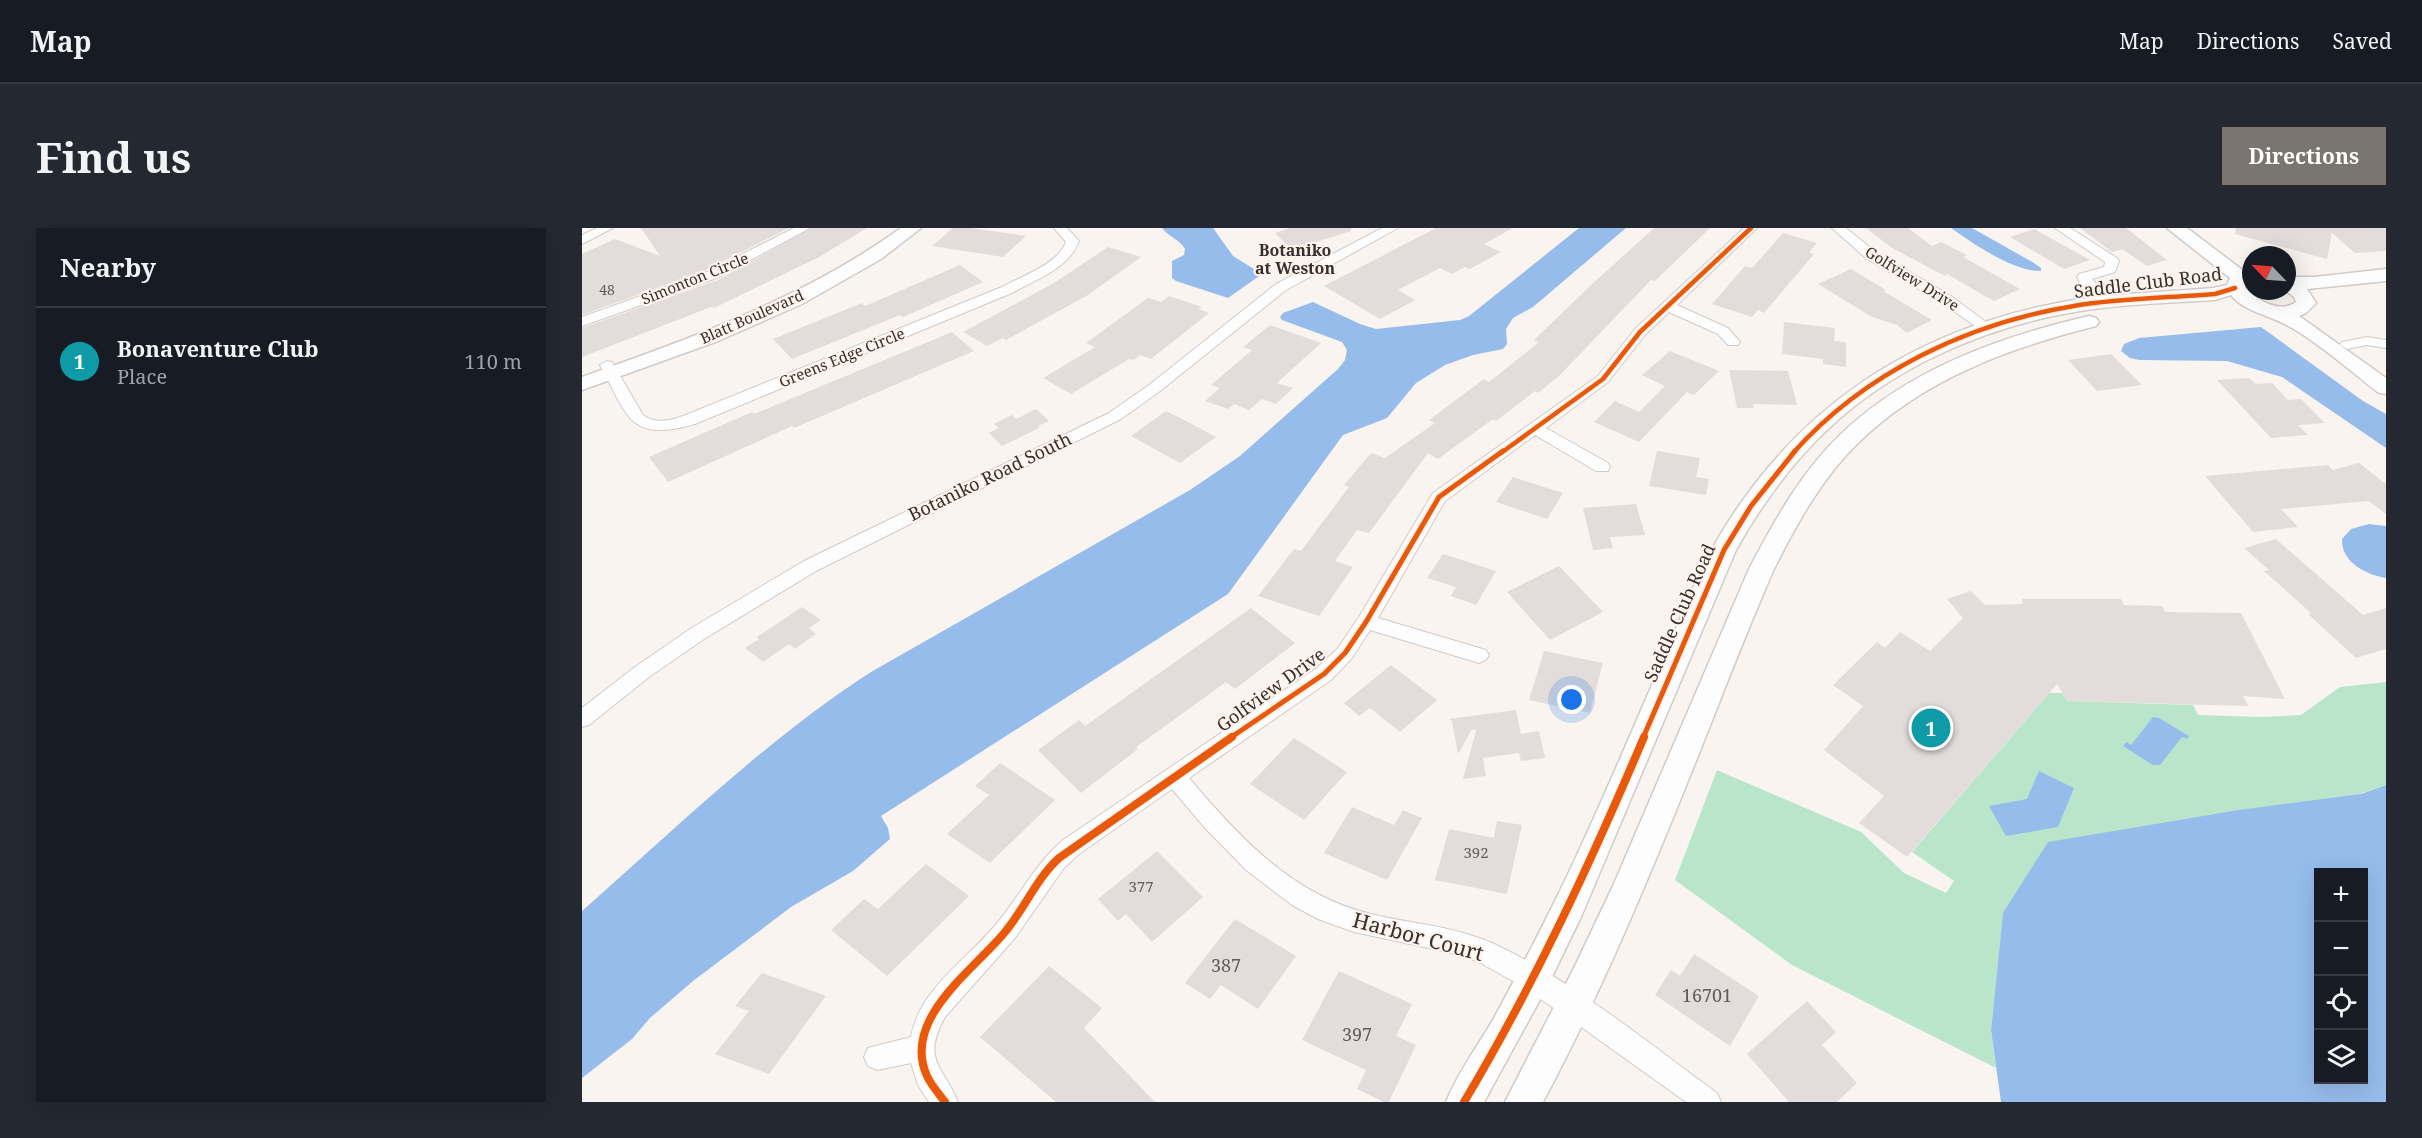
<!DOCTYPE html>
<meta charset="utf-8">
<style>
:root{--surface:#171b24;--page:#242831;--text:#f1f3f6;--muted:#9ea1a6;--line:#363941;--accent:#7b7571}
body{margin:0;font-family:"Noto Serif",serif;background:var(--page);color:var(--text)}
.controls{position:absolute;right:18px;bottom:18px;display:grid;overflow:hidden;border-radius:0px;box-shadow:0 6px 24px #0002}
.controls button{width:54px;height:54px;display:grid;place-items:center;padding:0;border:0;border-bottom:2px solid var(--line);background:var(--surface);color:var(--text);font:30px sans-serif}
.compass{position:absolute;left:1660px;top:18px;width:54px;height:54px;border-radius:50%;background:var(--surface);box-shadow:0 6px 24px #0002;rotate:295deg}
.you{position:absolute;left:990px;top:472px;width:21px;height:21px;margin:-15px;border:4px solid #fff;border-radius:50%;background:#1a73e8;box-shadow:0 0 0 9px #1a73e833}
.badge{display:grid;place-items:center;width:39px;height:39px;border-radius:50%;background:var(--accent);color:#fff;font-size:20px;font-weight:700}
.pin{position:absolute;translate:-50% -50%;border:3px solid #fff;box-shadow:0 2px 6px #0006}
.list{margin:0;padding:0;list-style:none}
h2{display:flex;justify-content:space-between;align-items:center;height:78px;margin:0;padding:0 24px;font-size:26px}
h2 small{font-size:20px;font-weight:400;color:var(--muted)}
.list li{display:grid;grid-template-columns:39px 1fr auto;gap:18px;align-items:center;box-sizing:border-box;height:108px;padding:0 24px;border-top:2px solid var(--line)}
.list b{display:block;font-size:22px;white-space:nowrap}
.list p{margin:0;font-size:20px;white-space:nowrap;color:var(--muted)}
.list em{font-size:20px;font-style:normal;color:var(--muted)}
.icon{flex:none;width:33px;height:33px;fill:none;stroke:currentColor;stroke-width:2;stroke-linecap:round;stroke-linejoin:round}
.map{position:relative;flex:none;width:1804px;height:874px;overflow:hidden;border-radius:0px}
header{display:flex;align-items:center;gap:36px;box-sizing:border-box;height:84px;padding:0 30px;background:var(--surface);border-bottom:2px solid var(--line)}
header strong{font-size:28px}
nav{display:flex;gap:33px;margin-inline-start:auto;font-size:21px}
.intro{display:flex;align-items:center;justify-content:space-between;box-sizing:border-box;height:144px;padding:0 36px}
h1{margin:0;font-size:42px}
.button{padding:15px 27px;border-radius:0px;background:var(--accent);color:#fff;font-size:21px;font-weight:700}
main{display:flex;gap:36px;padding:0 36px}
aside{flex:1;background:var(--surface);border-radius:0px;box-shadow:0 6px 24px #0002}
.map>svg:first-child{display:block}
.green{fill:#b9e6ca}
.water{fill:#96bcec;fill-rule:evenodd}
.building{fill:#e2ddda}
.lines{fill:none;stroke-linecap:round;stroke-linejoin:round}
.street-casing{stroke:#d1cbc8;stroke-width:2}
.secondary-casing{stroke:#d1cbc8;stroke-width:3}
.street{fill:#fefdfd;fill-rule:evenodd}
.secondary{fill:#fefdfd;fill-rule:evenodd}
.cycleway-far2-casing{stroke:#fef3ec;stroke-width:8}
.cycleway-far1-casing{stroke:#fef3ec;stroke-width:9}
.cycleway-casing{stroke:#fef3ec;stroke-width:11}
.cycleway-far2{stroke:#e8590c;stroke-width:4.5}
.cycleway-far1{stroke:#e8590c;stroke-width:5}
.cycleway{stroke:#e8590c;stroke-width:8}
.labels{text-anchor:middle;stroke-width:4.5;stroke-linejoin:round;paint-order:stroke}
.far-number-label{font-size:14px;fill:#625c59}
.far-street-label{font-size:15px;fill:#36302d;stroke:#fef3ec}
.number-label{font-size:15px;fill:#625c59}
.far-neighbourhood-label{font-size:16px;font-weight:bold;fill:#36302d;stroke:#fef3ec}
.street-label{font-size:18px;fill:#36302d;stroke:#fef3ec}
.near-number-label{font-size:18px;fill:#625c59}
.near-street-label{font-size:21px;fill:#36302d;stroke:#fef3ec}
</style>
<header>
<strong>Map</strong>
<nav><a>Map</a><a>Directions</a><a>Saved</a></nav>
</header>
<div class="intro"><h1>Find us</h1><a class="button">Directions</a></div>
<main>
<aside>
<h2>Nearby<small></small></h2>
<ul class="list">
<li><span class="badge" style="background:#0f9aa8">1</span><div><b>Bonaventure Club</b><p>Place</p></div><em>110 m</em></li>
</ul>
</aside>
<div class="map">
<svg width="1804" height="874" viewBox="0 0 1804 874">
<rect width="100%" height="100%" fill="#faf4f0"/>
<path class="green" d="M1804,454v103l-383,129 -12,116 5,38 -204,-103 -117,-85 42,-110 144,62 43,41 42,20 8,-12 -42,-29 137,-159h13l5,8 126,4 5,10 63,2 40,-2 39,-28z"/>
<path class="water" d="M580,0h51l20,28 29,18 -34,24 -52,-17 -4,-3v-17l12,-6 1,-6c-6,-10 -16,-12 -23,-21z
M997,0h47l-93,79 -20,11 -7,11 1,15 -4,5 -30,6 -28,10 -29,18 -29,35 -44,17 -115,159 -347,222 7,12 2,11 -37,32 -62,36 -98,74 -43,37 -18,21 -50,39v-167c93,-82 185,-172 289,-239l319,-182 50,-34 98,-87 7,-9 2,-10 -5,-8 -60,-22 -2,-3 3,-4 30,-11 47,22 16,5 84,-9 9,-4z
M1369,0h21l62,35 7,5v3c-27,1 -69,-28 -90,-43z
M1679,99l102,74 23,13v34l-104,-71 -55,-16 -88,-1 -9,-2 -9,-7 3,-7 15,-6z
M1787,296l17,2v52c-20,-3 -45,-16 -44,-39l9,-10z
M1571,489l6,1 30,18 -2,3 -5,-2 -22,28h-7l-30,-19 3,-4 5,3z
M1457,543l35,17 -16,39 -52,9 -17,-30 38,-7z
M1804,557v317h-385l-10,-72 12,-117 45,-71 191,-32 122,-16zM1736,644h46v208h-46z"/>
<path class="building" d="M59,0h148l-83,42 -124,45v-61l33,-15 45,17z
M230,0h55l-48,29 -105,51 -3,-1 -129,50v-29l136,-48z
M371,0h18l55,8 -23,21 -71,-11z
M708,0h61v3l-59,19 -17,-17z
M854,0h77l-29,16 17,8 -31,17 -5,-2 -13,7 -12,-6 -42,22 17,10 -35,19 -56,-33z
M1072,0h56l-55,53 -4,-1 -91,95 -22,18 -3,-2 -39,30 -3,-2 -55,40 -10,-6 -59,80 -12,-3 -22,31 18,6 -34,49 -61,-20 36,-47 7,2 48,-64 -5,-2 27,-32 14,5 50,-35 -6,-3 55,-41 5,3 50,-40 -5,-2 57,-55z
M1284,0h42l24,18 9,-4 26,13 -4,2 57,32 -26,12 -47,-27 -2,2 -53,-28z
M1498,0h46l41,32 -20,6 -25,-17 -10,3z
M1654,0h150v23l-31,2 -23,-20 -5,26 -92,-25z
M1452,1l56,31 -26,9 -54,-32z
M1201,5l34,10 -8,10 5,1 -50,59 -6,-3 -6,7 -40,-13 33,-38 7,2z
M526,19l33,10 -53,38 -82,45 -3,-2 -16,8 -24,-14 91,-49z
M378,37l23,17 -80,35 -3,-2 -108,44 -19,-20 89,-36 3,3z
M1269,41l35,21 -3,1 49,29 -25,13 -10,-8 -25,-8 -54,-33z
M587,68l33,11 -4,2 11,4 -58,46 -11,-4 -6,5 -5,-1 -58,35 -28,-16 52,-31 -9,-4 62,-45 13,4z
M1202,94l51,6 -1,13 12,1v25l-23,-3v-5l-41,-5z
M688,97l51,18 -44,40 16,5 -17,16 -14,-5 -13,11 -15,-6 -6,5 -23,-8 15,-13 -9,-3 41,-35 -9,-3z
M370,104l22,19 -180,77 -2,-2 -124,56 -19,-25 103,-45 2,2z
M1088,123l49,20 -25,24 -7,-3 -48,50 -45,-20 21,-21 24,11 26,-26 -23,-11z
M1529,126l31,31 -45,6 -29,-31z
M1147,142l59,1 9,34 -44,-1 1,4h-17z
M1667,150l7,6 16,-1 16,17 13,-1 24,24 -27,2 10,10 -37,3 -54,-58z
M454,181l13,12 -11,5 1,2 -37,18 -13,-13 10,-5 -5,-4 18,-9 4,4z
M584,183l22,11 28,15 -36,26 -49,-27z
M1075,223l43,7 -4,19 13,2 -3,16 -57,-9z
M1777,235l27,21v30l-17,-13 -88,8 17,18 -45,5 -48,-56 123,-11 5,5z
M931,249l50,16 -16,26 -51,-17z
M1054,276l9,31 -35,2 3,11 -20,2 -10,-42z
M1694,311l87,76 23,-7v41l-30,9 -48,-44 3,-1 -47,-42 5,-1 -25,-22z
M861,326l53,17 -20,34 -25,-9 5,-9 -29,-9z
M977,338l44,46 -53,28 -43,-48z
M1389,363l14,14 38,-1 -1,-5h99l3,6 38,1 3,6 76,1 44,86 -42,-3 5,10 -181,-5 -10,-17 -150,173 -48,-34 25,-27 -60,-46 39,-44 -30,-21 44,-43 8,6 15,-16 30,19 33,-33 -16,-19z
M220,379l19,13 -12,8 7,6 -21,15 -6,-5 -26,18 -18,-14 14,-9 -2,-2z
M669,380l44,35 -60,46 -9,-7 -90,65 2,2 -57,44 -43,-43 41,-30 6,6z
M962,423l59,12 -13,50 -61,-13z
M809,437l46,35 -37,32 -30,-24 -11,8 -15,-13z
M934,482l5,24 18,-3 6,27 -24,3 -2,-8 -36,5 3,18 -23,3 13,-48 -4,-2 -14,25 -6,-33 -3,-2z
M712,510l53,34 -43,48 -54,-36z
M418,535l55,37 -65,63 -43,-29 42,-39 -14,-9z
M770,579l42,18 9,-15 19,8 -35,62 -63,-27z
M915,593l25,4 -15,69 -72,-14 14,-51 45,9z
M575,623l46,46 -51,45 -26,-28 -8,7 -20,-22z
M344,636l43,32 -82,80 -56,-46 33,-31 14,10z
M653,691l61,37 -38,53 -37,-24 -11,14 -25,-16z
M1112,726l65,42 -29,50 -75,-51 16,-25 9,6z
M467,738l53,42 -18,20 71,74h-99l-76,-65z
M757,743l73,33 -16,32 20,9 -27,57h-5l-27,-13 9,-19 -64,-30z
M180,745l64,23 -57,78 -54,-20 34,-43 -14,-5z
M1225,773l29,31 -14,13 35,38 -20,19h-48l-42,-48z"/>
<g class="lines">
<defs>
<path id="street" d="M15,0h16l-31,16v-9z
M212,0h16l-93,50 -135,48v-9l125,-45z
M472,0h13l12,13c-9,27 -44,39 -67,52l-317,131c-67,19 -67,-8 -95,-59l7,-4 5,1 31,53c13,9 26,6 40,1l319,-129c20,-11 56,-23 64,-45z
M800,0h16l-112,62 -126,101 -39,28 -305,152 -112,68 -55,38 -60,48 -7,2v-19l53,-41 55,-38 114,-68 305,-148 40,-28 127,-101z
M1162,0h13l-80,77 51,23 12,14 -2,3h-10l-10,-11 -49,-22 -24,23 -37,47 -62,46 62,35 2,4 -2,4h-12l-61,-36 -90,66 -67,117 108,32 3,5 -3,5 -7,3 -109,-33 -18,28 -21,22 -142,98c50,59 104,118 182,136 41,10 84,12 123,30 78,36 154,99 223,149l4,9h-35l-116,-83 -52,-35 -41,-23 -30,-9 -93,-20 -36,-13 -26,-14 -46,-35 -41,-42 -33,-39 -93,65 -15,14 -49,70 -70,79c-24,44 -2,48 13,85h-29l-11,-17 -7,-22 -34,7 -9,-4 -4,-9 4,-9 43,-11c8,-48 58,-79 87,-115 23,-28 37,-58 65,-82l254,-172 21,-20 21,-31 74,-124 165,-117 37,-47z
M1250,0h14l31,25 74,43 43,32 -7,4 -5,-1 -41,-29 -74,-43z
M1473,0h15l47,30 2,3 -4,11 -23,7 18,20 2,3 -2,3h-10l-16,-15 -7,-13 2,-3 25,-7 1,-5z
M1785,109l19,3v8l-19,-3 -20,4 -7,-4 2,-3z"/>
<path id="secondary" d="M319,0h20l-40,31 -79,45 -84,37 -136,49v-13c112,-40 222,-79 319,-149z
M1585,0h20l58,44 6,-2v12l-6,2v4c11,12 36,26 51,14l-2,-5 -8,-6 1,-14h28l71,-8v12l-79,8 9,14 -10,10 -7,3 87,62v16l-7,-1c-29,-22 -56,-47 -87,-65 -19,-12 -48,-16 -61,-33l-16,5c-47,3 -94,4 -141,12 -89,15 -181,55 -247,118 -36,34 -67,77 -91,120l-155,367 -33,68 -64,117h-38c12,-30 32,-56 48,-84 33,-61 65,-122 93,-185 27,-59 52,-119 78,-178 15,-35 28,-72 47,-106 79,-141 203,-222 362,-249 46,-7 93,-8 139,-12l14,-3 3,-7z
M1507,88l7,2 3,4 -3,4c-87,22 -173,53 -239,118 -35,34 -61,81 -83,125 -29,66 -55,135 -82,202 -45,112 -92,224 -149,331h-38l69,-134 39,-82 136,-317c25,-48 53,-98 92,-135 68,-65 158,-97 248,-118z"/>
</defs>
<use href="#street" class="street-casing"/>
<use href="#secondary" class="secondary-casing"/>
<use href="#street" class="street"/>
<use href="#secondary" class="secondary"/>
<defs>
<path id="cycleway-far2" d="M919,225l102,-74 37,-47 111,-104
M1211,225c72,-81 176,-130 281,-147 47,-8 94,-8 141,-12l20,-6"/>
<path id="cycleway-far1" d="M648,510l94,-64 21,-21 21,-31 73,-125 64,-46
M1061,510l81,-188 27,-44 44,-55"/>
<path id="cycleway" d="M363,874c-6,-8 -14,-17 -18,-26 -26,-57 47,-106 78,-144 20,-24 31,-53 54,-74l173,-121
M882,874c70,-117 127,-240 180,-365"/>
</defs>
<use href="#cycleway-far2" class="cycleway-far2-casing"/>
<use href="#cycleway-far1" class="cycleway-far1-casing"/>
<use href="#cycleway" class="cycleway-casing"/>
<use href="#cycleway-far2" class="cycleway-far2"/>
<use href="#cycleway-far1" class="cycleway-far1"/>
<use href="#cycleway" class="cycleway"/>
</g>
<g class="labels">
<g class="far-number-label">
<text x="25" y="67">48</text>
</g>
<g class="far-street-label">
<text transform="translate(113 51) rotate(-22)" y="5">Simonton Circle</text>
<text transform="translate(1330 51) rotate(32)" y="5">Golfview Drive</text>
<text transform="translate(170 89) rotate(-24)" y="5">Blatt Boulevard</text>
<text transform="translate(260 130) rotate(-22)" y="5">Greens Edge Circle</text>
</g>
<g class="number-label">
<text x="894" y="630">392</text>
<text x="559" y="664">377</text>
</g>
<g class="far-neighbourhood-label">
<text x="713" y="28">Botaniko<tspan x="713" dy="18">at Weston</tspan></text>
</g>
<g class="street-label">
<text transform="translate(1566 55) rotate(-7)" y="6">Saddle Club Road</text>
<text transform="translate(408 249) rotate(-26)" y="6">Botaniko Road South</text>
<text transform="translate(1098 385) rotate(-66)" y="6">Saddle Club Road</text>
<text transform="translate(689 462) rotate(-36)" y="6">Golfview Drive</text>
</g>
<g class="near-number-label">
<text x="644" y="744">387</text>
<text x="1125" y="774">16701</text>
<text x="775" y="813">397</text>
</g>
<g class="near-street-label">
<text transform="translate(836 709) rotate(15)" y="7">Harbor Court</text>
</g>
</g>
</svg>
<div class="controls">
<button>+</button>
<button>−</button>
<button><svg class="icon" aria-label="locate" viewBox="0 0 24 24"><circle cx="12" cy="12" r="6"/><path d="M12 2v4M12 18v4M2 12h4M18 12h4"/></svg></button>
<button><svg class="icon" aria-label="layers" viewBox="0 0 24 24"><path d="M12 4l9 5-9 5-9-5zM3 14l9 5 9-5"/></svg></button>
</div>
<svg class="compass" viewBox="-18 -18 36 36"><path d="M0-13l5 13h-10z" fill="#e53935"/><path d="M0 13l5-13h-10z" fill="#9ea1a6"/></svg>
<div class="you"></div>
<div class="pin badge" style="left:1349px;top:500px;background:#0f9aa8">1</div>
</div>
</main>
